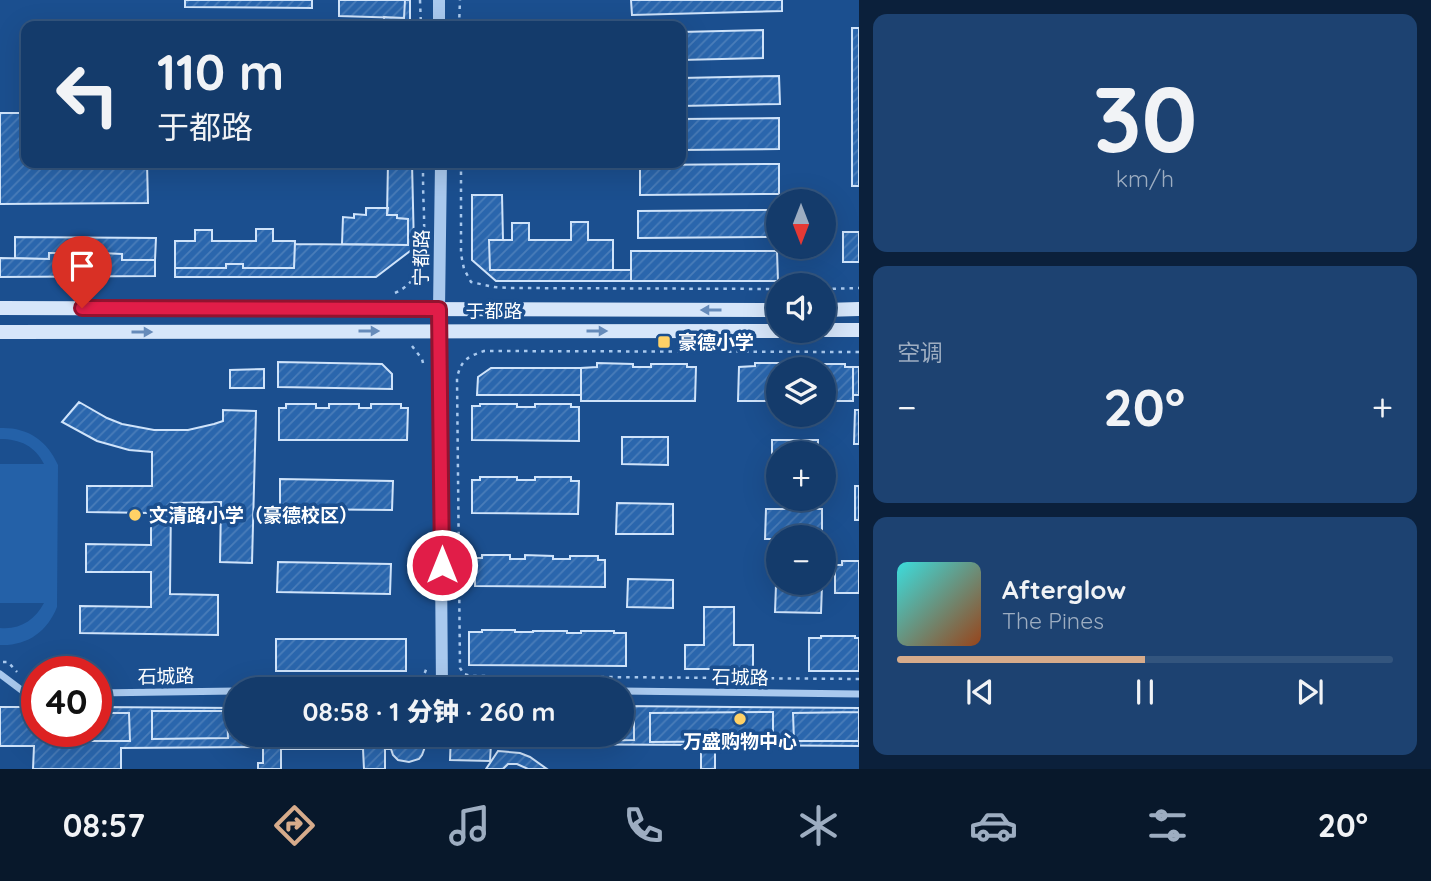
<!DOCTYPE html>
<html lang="zh">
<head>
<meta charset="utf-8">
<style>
  body { margin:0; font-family:Quicksand,"Noto Sans SC",sans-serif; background:#1d4271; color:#f1f3f6; height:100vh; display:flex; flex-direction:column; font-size:26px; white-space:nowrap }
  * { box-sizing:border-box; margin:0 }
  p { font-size:23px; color:#9dadc1 }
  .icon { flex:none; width:38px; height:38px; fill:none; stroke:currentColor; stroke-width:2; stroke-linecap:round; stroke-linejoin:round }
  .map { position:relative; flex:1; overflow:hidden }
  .panel { display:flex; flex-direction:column; gap:14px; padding:14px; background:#0b203b; width:572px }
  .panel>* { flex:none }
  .banner { position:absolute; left:21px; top:21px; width:665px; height:147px; border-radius:14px; box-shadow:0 7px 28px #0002,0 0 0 2px #33557e; background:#143b6b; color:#f1f3f6; overflow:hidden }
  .needle { width:46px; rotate:180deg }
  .buttons { position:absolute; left:766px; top:189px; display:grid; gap:14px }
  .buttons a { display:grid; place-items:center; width:70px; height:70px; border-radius:50%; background:#143b6b; box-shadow:0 7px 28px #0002,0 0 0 2px #33557e; font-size:35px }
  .speed { position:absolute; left:21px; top:656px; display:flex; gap:14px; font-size:35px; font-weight:700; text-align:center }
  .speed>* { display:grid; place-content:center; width:91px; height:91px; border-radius:50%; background:#143b6b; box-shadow:0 7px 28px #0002,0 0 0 2px #33557e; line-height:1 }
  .speed .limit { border:10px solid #d22; background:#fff; color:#111 }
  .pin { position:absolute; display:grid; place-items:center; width:60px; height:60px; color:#fff; margin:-72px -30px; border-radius:50% 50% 50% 0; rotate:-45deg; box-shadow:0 0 7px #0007 }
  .pin .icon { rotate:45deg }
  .me { position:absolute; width:77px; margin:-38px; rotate:0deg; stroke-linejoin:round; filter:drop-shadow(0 0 5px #0008) }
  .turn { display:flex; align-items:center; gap:24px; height:147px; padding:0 21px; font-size:32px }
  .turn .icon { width:91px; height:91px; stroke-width:2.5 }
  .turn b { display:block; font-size:49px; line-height:60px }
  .big { font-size:52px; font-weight:800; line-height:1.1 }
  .panel .tile { flex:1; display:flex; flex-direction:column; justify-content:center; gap:10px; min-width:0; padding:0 24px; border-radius:14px; background:#1d4271 }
  .panel .dial { align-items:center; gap:0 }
  .dial b { font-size:91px; line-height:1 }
  .song { display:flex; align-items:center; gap:21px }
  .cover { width:84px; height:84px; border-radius:10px; background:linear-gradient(135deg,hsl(180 70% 55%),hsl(20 70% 35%)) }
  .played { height:7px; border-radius:4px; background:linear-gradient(90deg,#d6ab8b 50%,#33557e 50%) }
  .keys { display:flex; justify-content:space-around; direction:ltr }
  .heat { display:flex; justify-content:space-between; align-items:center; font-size:38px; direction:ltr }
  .trip { position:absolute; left:224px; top:677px; width:410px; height:70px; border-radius:35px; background:#143b6b; box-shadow:0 7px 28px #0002,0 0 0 2px #33557e; font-weight:800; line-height:70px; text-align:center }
  .tabs { display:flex; height:112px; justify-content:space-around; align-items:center; background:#08182b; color:#9dadc1 }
  .tabs .icon { width:49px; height:49px }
  .tabs .selected { color:#d6ab8b }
  .tabs b { font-size:32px; color:#f1f3f6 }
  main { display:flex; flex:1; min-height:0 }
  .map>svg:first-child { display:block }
  .green { fill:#2461a8 }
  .building { fill:url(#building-hatch); stroke:#cfe3fa; stroke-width:2 }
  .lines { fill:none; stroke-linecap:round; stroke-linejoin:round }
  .path { stroke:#a9c9ee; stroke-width:2.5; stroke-dasharray:3.5 5; stroke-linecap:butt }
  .minor { stroke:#a9c9ee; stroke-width:7 }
  .tertiary { stroke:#a9c9ee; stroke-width:12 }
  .secondary { stroke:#d6e6fa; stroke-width:14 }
  .oneway { fill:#668bba }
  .route-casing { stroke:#92132f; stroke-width:18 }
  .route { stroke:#e11d48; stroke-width:12 }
  .poi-dot { fill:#ffd166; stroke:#1b4f8f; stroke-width:2.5 }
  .labels { text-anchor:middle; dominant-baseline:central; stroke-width:7; stroke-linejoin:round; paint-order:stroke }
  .street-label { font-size:19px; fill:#fff; stroke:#1b4f8f }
  .poi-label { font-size:19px; font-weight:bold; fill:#fff; stroke:#1b4f8f; text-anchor:start }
</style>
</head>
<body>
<main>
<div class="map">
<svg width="859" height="769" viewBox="0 0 859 769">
  <defs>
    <pattern id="building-hatch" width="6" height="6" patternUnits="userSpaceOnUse" patternTransform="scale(1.75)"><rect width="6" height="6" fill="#2a66ad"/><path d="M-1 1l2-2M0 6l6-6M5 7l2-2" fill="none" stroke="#4a7db9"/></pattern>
  </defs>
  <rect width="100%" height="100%" fill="#1b4f8f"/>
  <path class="green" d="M0,428c27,-1 47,12 58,37l-1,142c-10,25 -30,39 -57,38v-17c20,2 35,-8 44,-25h-44v-139h44c-9,-18 -24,-25 -44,-25z"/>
  <path class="building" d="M185,0h127v8l-127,-1z
    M339,0h66l-1,18 -65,-2z
    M405,0h5v26h-26v-9l20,1z
    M631,0h151v11l-150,4z
    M852,28h7v158h-7z
    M763,30v28l-82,2v-28z
    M779,76l1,28 -99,2v-28z
    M0,113h26v50h121l1,40 -148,1z
    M779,118v31l-98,1v-31z
    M388,163h24l2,85 -38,29h-201v-9h51v-4h17v4h51l1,-24 113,1v-26l-11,-1v-3h-10z
    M779,164v30l-139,1v-30z
    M472,195h30l1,45h-14l1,30h141v11h-135l-24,-21z
    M366,208h22l-1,7h10v3l11,1v26l-66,-1 1,-27 11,1v-4l12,1z
    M778,210v27l-140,1v-27z
    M571,222h17v18h25v30h-123l-1,-30h23v-17h17v17h42z
    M256,229h17v12h22l-1,27h-51v-4h-17v4h-51v-27h20v-11h17v11h44z
    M843,232h16v30h-16z
    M15,237l141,1 -1,22h-33v-6l-21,-1v6h-34v-6h-18v6l-34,-1z
    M631,251h146l1,30h-147z
    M49,253h18v6h34v-6l21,1v6h33v16l-155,1v-19l49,1z
    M278,362l104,2 10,10v15l-114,-2z
    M597,363l36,1v3h18v-3h36v3h9l-1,34h-114v-33l16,-1z
    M755,363h36l-1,4h19v-3h36v3h8v34h-29v-32h-45v32h-41l1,-34 16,-1z
    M853,367h6v28h-6z
    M491,368h90v27h-104l1,-18z
    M264,369v19h-34v-18z
    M79,402l28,16 15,6 32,6h34l26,-6 9,-3v-11l33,1 -4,152 -32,-1 1,-60 -50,1 -1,91 48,1v40l-138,-2v-27l71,1v-35h-65v-28l65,1v-32l-64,-1v-26h65v-34l-23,-2 -32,-9 -35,-19z
    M286,404h30v4h13v-4h30v4h12v-4h30v4h7l-1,32h-128v-32h7z
    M480,404h37v3h18v-3h36v3h8v34l-107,-1v-34h8z
    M855,410h4v34h-5z
    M622,437h46v28l-46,-1z
    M772,440h46v13h-39v14h-7z
    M480,477h37v3h18v-3h36v4h8l-1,33 -106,-1v-33h8z
    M280,479l113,2 -1,29 -112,-1z
    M855,486h4v34h-4z
    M617,503l56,1v30h-57z
    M766,509h56v28h-43v2h-14z
    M482,555h28v4h15v-4l28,1v3h17v-3h28v4h7v27l-130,-1v-28h7z
    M842,561h17v32h-24v-28h7z
    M278,562l113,2 -1,30 -113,-2z
    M628,579l45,1v28l-46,-1z
    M776,585h46l-1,28 -46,-1z
    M704,607h30v38h19v24h-68v-24h19z
    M482,630h33v2h18v-1h34v2h14v-2h33v2h12v33l-157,-1v-33h13z
    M821,636h34v2h4v33h-50v-33h12z
    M276,639h130v32h-130z
    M621,706l238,2v38l-144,-1v24h-14v-24l-210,-1 -1,17 -40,-1 1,-25h170z
    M0,707h37v25h59v-25l140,1v27h187l3,9 -4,11 -3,4 -10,3 -11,-2 -5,-5 -2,-6h-6v20h-21l-1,-20h-82v20h-23v-6h5v-16l-142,1v21h-88l1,-23h-34z
    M152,711h75l1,27 -76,1z
    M621,712h13v28l-122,2v-7h109z
    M773,712v29l-123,1v-29z
    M859,712v29h-65l-1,-28z
    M96,713h33l1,28h-76v-9h42z
    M247,735h123v3l-123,1z
    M498,751l22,2 10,4 17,12h-19l-11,-5h-9l-5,5h-17z"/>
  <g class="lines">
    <path class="path" d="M420,0l1,26
      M459,26l1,-26
      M461,163v91l3,15 7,13 23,5 14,1 271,1
      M824,289l35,-1
      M395,293c33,-15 29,-50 29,-81 -1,-16 -1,-33 -1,-49
      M412,346l10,13 2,8
      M859,352l-375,-1c-17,6 -23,9 -27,27l3,290 4,6 7,2 388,3
      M3,662h5l9,10
      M419,679l5,-4 3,-8
      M245,683l137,-1"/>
    <path class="minor" d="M0,674l24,18 13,1
      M391,690h104
      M621,691l238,3
      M96,693l140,-2"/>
    <path class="tertiary" d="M439,26v-26
      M441,163l-2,146 3,380"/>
    <path class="secondary" d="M0,308l779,2
      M824,310l35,-1
      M824,330h35
      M0,332l779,-1"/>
  </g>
  <defs><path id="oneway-solid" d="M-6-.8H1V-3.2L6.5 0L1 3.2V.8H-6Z" transform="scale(1.75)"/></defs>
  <g class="oneway">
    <use href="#oneway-solid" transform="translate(711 310) rotate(-180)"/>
    <use href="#oneway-solid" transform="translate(369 331)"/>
    <use href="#oneway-solid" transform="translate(597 331)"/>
    <use href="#oneway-solid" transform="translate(142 332)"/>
  </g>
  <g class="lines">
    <g class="route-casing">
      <path id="route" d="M82,308l357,1 3,256"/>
    </g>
    <use href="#route" class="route"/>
  </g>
  <g class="poi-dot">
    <rect x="657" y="335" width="14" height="14" rx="3.5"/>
    <circle cx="135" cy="515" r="7"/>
    <circle cx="740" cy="719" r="7"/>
  </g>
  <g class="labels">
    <g class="street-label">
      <text transform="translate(421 258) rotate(-89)">宁都路</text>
      <text x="494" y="311">于都路</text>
      <text transform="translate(166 676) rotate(-1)">石城路</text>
      <text transform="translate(740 677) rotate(1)">石城路</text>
    </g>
    <g class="poi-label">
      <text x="678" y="342">豪德小学</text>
      <text x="149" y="515">文清路小学（豪德校区）</text>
      <text x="740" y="741" text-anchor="middle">万盛购物中心</text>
    </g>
  </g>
</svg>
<div class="buttons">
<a><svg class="needle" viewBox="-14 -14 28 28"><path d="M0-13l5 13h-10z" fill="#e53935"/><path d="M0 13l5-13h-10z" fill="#9dadc1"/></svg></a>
<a><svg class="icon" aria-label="sound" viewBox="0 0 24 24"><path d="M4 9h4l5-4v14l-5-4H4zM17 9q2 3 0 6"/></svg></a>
<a><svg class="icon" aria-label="layers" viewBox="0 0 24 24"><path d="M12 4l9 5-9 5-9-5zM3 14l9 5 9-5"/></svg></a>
<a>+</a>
<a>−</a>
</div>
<div class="speed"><div class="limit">40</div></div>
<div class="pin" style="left:82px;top:308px;background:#d93025"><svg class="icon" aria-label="arrive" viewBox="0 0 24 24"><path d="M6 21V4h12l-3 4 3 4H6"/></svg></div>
<svg class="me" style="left:442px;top:565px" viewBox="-20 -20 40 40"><circle r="17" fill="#e11d48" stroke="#fff" stroke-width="3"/><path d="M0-11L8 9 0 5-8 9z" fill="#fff"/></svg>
<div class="trip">08:58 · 1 分钟 · 260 m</div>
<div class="banner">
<div class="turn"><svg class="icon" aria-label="left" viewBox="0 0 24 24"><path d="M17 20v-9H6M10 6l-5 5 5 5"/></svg><div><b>110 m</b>于都路</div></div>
</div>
</div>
<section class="panel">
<div class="tile dial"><b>30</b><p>km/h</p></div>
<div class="tile"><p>空调</p>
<div class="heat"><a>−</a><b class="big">20°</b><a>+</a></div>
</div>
<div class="tile">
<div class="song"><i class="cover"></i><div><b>Afterglow</b><p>The Pines</p></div></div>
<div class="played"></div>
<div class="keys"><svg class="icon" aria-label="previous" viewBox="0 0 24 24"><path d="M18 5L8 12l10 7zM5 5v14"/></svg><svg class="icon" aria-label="pause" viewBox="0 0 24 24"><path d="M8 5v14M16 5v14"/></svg><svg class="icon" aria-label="next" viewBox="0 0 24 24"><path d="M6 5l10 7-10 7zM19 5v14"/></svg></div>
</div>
</section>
</main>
<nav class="tabs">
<b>08:57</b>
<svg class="icon selected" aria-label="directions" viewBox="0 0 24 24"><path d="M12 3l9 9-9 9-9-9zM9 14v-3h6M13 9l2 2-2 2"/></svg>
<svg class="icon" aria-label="music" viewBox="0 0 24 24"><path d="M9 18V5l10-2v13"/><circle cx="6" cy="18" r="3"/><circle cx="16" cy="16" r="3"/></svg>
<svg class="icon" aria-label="phone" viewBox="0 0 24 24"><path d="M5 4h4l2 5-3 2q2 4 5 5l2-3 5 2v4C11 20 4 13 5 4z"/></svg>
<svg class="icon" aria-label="climate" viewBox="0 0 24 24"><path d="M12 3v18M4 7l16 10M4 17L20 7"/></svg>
<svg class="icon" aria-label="car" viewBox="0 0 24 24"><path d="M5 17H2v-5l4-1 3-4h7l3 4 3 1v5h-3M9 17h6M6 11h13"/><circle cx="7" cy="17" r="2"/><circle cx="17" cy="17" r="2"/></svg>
<svg class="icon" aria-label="filters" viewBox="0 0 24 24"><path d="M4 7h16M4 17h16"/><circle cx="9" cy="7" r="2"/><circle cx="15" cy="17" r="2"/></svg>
<b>20°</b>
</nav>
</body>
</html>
